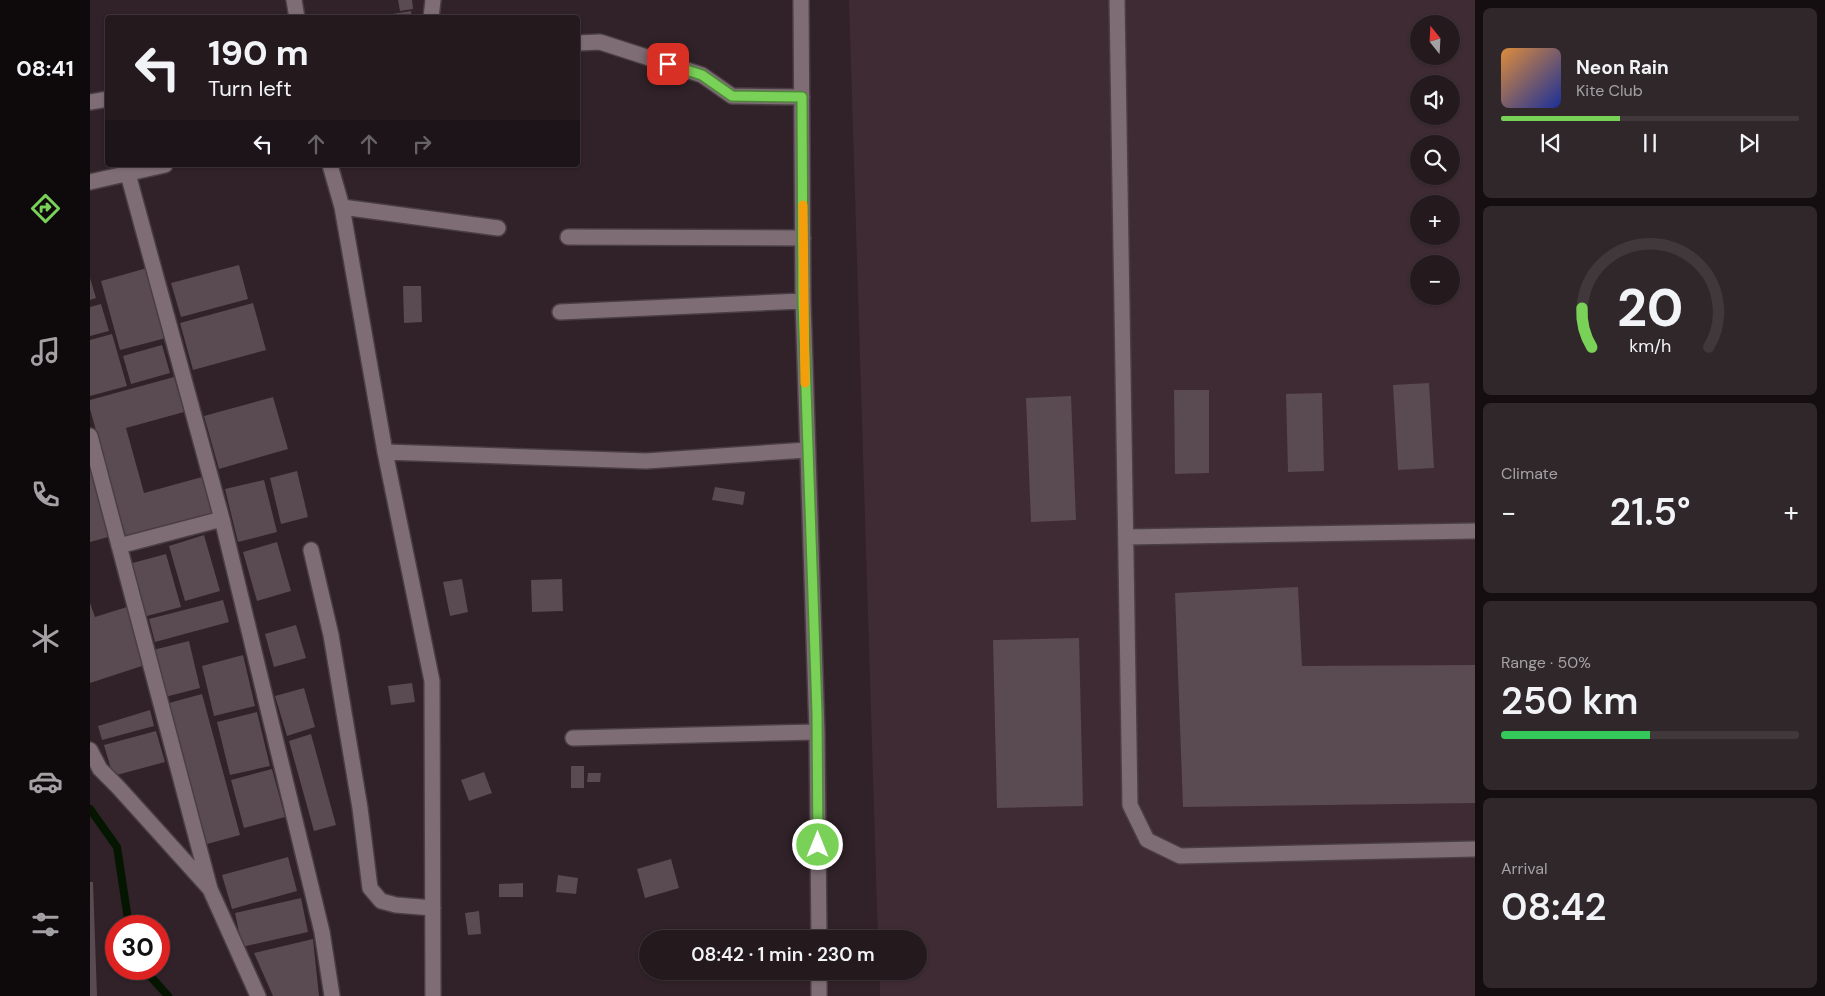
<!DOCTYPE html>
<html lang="en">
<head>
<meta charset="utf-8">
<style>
  body { margin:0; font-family:"DM Sans",sans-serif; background:#30272b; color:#f1f3f6; height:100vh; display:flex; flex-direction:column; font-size:19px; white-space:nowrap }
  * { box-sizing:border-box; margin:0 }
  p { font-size:16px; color:#a3a1a4 }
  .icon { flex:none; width:28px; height:28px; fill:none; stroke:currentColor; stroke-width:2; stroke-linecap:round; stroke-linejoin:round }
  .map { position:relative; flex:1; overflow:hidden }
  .details { display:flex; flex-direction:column; gap:8px; padding:8px; background:#140e10; width:350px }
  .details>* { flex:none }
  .hud { position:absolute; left:15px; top:15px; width:475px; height:152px; border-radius:5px; box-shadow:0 1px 4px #0004,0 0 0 1px #41383c; background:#241a1e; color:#f1f3f6; overflow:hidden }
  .needle { width:32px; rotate:342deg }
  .controls { position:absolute; left:1320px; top:15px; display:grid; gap:10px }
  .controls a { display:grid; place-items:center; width:50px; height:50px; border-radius:50%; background:#241a1e; box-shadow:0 1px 4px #0004,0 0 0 1px #41383c; font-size:25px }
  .speed { position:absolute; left:15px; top:915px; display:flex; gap:10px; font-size:25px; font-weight:700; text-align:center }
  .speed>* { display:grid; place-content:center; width:65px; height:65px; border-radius:50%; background:#241a1e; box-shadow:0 1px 4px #0004,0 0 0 1px #41383c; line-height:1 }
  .speed .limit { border:8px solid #d22; background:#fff; color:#111 }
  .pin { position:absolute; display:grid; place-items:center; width:42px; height:42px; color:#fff; margin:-21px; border-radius:10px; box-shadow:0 2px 8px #0006 }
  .me { position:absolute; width:55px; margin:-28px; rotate:0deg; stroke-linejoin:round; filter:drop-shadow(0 0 4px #0008) }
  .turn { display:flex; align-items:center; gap:18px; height:105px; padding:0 20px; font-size:22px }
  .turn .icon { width:65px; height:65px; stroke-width:2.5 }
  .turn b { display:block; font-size:35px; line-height:42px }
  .lanes { display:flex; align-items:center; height:48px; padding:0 20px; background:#0003; justify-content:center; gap:25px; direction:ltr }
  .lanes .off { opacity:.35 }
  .big { font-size:38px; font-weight:600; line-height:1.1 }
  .details .card { flex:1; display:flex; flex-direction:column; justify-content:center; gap:8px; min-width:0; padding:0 18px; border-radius:8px; background:#30272b }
  .details .dial { align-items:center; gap:0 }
  .dial svg { height:130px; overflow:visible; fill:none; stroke:#41383c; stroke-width:7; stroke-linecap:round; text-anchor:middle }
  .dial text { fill:#f1f3f6; stroke:none }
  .song { display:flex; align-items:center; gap:15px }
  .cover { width:60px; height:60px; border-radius:8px; background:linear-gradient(135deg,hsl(30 70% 55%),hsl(230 70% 35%)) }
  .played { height:5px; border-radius:2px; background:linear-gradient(90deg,#79d158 40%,#41383c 40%) }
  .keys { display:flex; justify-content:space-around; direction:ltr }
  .heat { display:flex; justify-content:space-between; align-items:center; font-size:28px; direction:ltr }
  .charge { height:8px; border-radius:4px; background:linear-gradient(90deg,#34c759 50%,#41383c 0) }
  .trip { position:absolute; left:549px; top:930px; width:288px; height:50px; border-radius:25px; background:#241a1e; box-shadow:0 1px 4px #0004,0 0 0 1px #41383c; font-weight:600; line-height:50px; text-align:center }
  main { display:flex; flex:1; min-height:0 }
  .tab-bar { display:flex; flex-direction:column; width:90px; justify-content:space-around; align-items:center; background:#0e0a0c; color:#a3a1a4 }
  .tab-bar .icon { width:35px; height:35px }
  .tab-bar .selected { color:#79d158 }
  .tab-bar b { font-size:22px; color:#f1f3f6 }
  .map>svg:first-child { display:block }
  .built { fill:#3f2b34; fill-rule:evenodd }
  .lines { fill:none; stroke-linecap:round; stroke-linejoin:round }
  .stream { stroke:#041500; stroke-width:8 }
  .building { fill:#5a4a51 }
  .lane-casing { stroke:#4a3e44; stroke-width:18 }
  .street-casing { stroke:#4a3e44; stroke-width:18 }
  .lane { stroke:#7e6d75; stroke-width:15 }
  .street { stroke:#7e6d75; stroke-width:15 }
  .route-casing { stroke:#4f8839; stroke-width:12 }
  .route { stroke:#79d158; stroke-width:9 }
  .slow { stroke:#f59e0b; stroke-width:9 }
</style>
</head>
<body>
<main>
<nav class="tab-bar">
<b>08:41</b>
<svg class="icon selected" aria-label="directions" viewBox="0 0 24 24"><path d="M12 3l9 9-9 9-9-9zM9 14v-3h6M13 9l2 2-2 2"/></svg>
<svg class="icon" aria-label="music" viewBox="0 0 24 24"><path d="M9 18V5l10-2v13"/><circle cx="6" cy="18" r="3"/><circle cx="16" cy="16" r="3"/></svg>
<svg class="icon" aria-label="phone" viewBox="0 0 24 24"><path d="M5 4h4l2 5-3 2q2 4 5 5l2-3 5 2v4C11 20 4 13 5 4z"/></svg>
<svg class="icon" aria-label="climate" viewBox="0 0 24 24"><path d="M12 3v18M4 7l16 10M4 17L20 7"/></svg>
<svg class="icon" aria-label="car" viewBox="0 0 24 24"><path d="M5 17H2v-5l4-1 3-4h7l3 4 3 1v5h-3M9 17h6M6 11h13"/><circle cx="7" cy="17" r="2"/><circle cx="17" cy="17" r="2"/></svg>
<svg class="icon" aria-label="filters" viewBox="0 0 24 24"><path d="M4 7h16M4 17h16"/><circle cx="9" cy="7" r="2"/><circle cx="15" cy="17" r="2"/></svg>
</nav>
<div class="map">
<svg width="1385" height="996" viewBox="0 0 1385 996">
  <rect width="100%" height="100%" fill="#302228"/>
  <path class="built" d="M759,0h626v996h-595v-25h38v-32h-40zM1329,24h32v32h-32zM1329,84h32v32h-32zM1329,144h32v32h-32zM1329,204h32v32h-32zM1329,264h32v32h-32z"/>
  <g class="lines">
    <path class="stream" d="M0,809l27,38 12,79
      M54,969l24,27"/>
  </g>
  <path class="building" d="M308,0h14l1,9 -13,2z
    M321,11l1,7h-19l-1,-4z
    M149,265l9,34 -67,18 -10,-34z
    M57,268l19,70 -46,12 -19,-69z
    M0,278l6,20 -6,2z
    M313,286h18l1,36 -18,1z
    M163,303l13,47 -73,20 -13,-47z
    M11,304l8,27 -19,5v-29z
    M22,334l15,52 -37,10v-56z
    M72,345l8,28 -39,11 -8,-28z
    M84,377l10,35 -58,16 18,65 58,-16 10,37 -86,24 -36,-129v-9z
    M1339,383l5,85 -36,2 -5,-85z
    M1084,390h35v83l-34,1z
    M1232,393l2,78 -36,1 -2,-78z
    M981,396l5,124 -45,2 -5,-124z
    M183,397l15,52 -69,20 -15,-53z
    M0,469l22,67 -22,6z
    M207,471l11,46 -27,7 -11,-46z
    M174,480l13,52 -39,10 -13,-53z
    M625,487l30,5 -2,13 -31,-5z
    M114,535l16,56 -35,10 -16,-55z
    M187,542l14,49 -34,10 -14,-49z
    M76,554l15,53 -38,10 -14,-53z
    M372,579l6,33 -18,4 -7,-34z
    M472,579l1,32 -31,1 -1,-32z
    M1208,587l4,79 173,-1v138l-292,4 -8,-214z
    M133,600l6,22 -74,20 -6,-23z
    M0,603l5,14 35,-11 18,58 -58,19z
    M206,625l10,33 -32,9 -9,-33z
    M989,638l4,168 -86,2 -4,-168z
    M99,641l11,47 -35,9 -12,-47z
    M153,655l12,51 -41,10 -12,-50z
    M322,683l3,19 -24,3 -3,-19z
    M214,688l11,39 -28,9 -12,-40z
    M112,694l38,141 -33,9 -38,-141z
    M60,710l4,16 -52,14 -4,-14z
    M167,712l13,54 -40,9 -13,-53z
    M66,731l9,31 -52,14 -9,-31z
    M221,734l25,91 -22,6 -25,-90z
    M481,766h13v22h-13z
    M182,769l13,48 -41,11 -13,-48z
    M394,772l8,21 -23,8 -8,-21z
    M498,773h13l-1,9h-13z
    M198,857l9,34 -65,18 -10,-34z
    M581,859l8,29 -34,10 -8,-29z
    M468,875l20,3 -2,16 -20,-2z
    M0,882h3l4,114h-7z
    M433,883v14h-24v-13z
    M211,898l7,34 -66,15 -7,-34z
    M389,911l2,23 -13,1 -3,-22z
    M223,939l6,57h-46l-19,-43z"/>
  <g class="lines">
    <g class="lane-casing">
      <path id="lane" d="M1027,0l13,805 17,35 33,16 295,-7
        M1036,537l349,-6"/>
    </g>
    <g class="street-casing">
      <path id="street" d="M204,0l3,18
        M711,0l2,301 14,431
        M341,18l2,-18
        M488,43l22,-1 102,33 30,21 70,1
        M0,102l18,-3
        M37,165l1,9 94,345 100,413 10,64
        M240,165l12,42 43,245 47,229 1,315
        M0,182l75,-17
        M252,207l156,21
        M478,237l235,1
        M470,312l243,-11
        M0,436l120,453
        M295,452l261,9 161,-11
        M29,546l103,-27
        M221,550l20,85 29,173 10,80 11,13 15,4 37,3
        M483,738l244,-6 2,207
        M0,750l10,19 18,18 92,102 48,107
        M729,971v25"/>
    </g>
    <use href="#lane" class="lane"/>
    <use href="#street" class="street"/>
  </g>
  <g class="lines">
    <g class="route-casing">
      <path id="route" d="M578,64l34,11 30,21 70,1 1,204 14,412 1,132"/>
    </g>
    <use href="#route" class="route"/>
    <path class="slow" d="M713,205l2,178"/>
  </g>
</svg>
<div class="controls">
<a><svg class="needle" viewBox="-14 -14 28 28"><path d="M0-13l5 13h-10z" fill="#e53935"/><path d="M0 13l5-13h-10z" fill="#a3a1a4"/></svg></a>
<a><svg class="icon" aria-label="sound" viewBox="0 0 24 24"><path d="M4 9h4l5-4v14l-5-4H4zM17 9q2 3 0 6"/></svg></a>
<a><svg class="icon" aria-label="search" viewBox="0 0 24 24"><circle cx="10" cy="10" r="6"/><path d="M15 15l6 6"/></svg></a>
<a>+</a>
<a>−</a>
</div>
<div class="speed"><div class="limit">30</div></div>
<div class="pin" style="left:578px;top:64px;background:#d93025"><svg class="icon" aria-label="arrive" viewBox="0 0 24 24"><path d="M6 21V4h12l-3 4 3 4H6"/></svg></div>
<svg class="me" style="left:728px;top:845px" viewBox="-20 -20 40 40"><circle r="17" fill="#79d158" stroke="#fff" stroke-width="3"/><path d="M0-11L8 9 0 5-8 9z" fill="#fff"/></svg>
<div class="trip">08:42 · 1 min · 230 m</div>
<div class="hud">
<div class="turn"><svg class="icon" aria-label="left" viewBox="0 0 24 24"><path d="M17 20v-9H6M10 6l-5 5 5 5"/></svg><div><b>190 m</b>Turn left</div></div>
<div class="lanes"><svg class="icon" aria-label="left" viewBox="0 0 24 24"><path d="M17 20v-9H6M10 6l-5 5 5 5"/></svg><svg class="icon off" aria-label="ahead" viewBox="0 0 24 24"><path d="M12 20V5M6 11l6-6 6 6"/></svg><svg class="icon off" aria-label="ahead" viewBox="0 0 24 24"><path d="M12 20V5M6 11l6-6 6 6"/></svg><svg class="icon off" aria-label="right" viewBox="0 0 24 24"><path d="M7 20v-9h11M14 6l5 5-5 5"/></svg></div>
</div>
</div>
<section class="details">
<div class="card">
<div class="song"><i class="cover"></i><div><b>Neon Rain</b><p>Kite Club</p></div></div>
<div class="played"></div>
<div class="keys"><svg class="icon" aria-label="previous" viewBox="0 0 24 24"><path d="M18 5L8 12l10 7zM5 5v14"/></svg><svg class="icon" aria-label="pause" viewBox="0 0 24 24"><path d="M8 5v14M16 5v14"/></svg><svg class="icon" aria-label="next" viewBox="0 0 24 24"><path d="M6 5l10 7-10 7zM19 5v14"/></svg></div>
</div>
<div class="card dial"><svg viewBox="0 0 100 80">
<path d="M14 69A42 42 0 1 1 86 69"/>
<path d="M14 69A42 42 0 0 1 8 45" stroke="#79d158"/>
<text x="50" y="56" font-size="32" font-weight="700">20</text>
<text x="50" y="72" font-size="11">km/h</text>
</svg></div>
<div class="card"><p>Climate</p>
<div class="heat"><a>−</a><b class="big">21.5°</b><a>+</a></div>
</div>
<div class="card"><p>Range · 50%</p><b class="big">250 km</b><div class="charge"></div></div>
<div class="card"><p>Arrival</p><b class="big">08:42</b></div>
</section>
</main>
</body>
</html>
